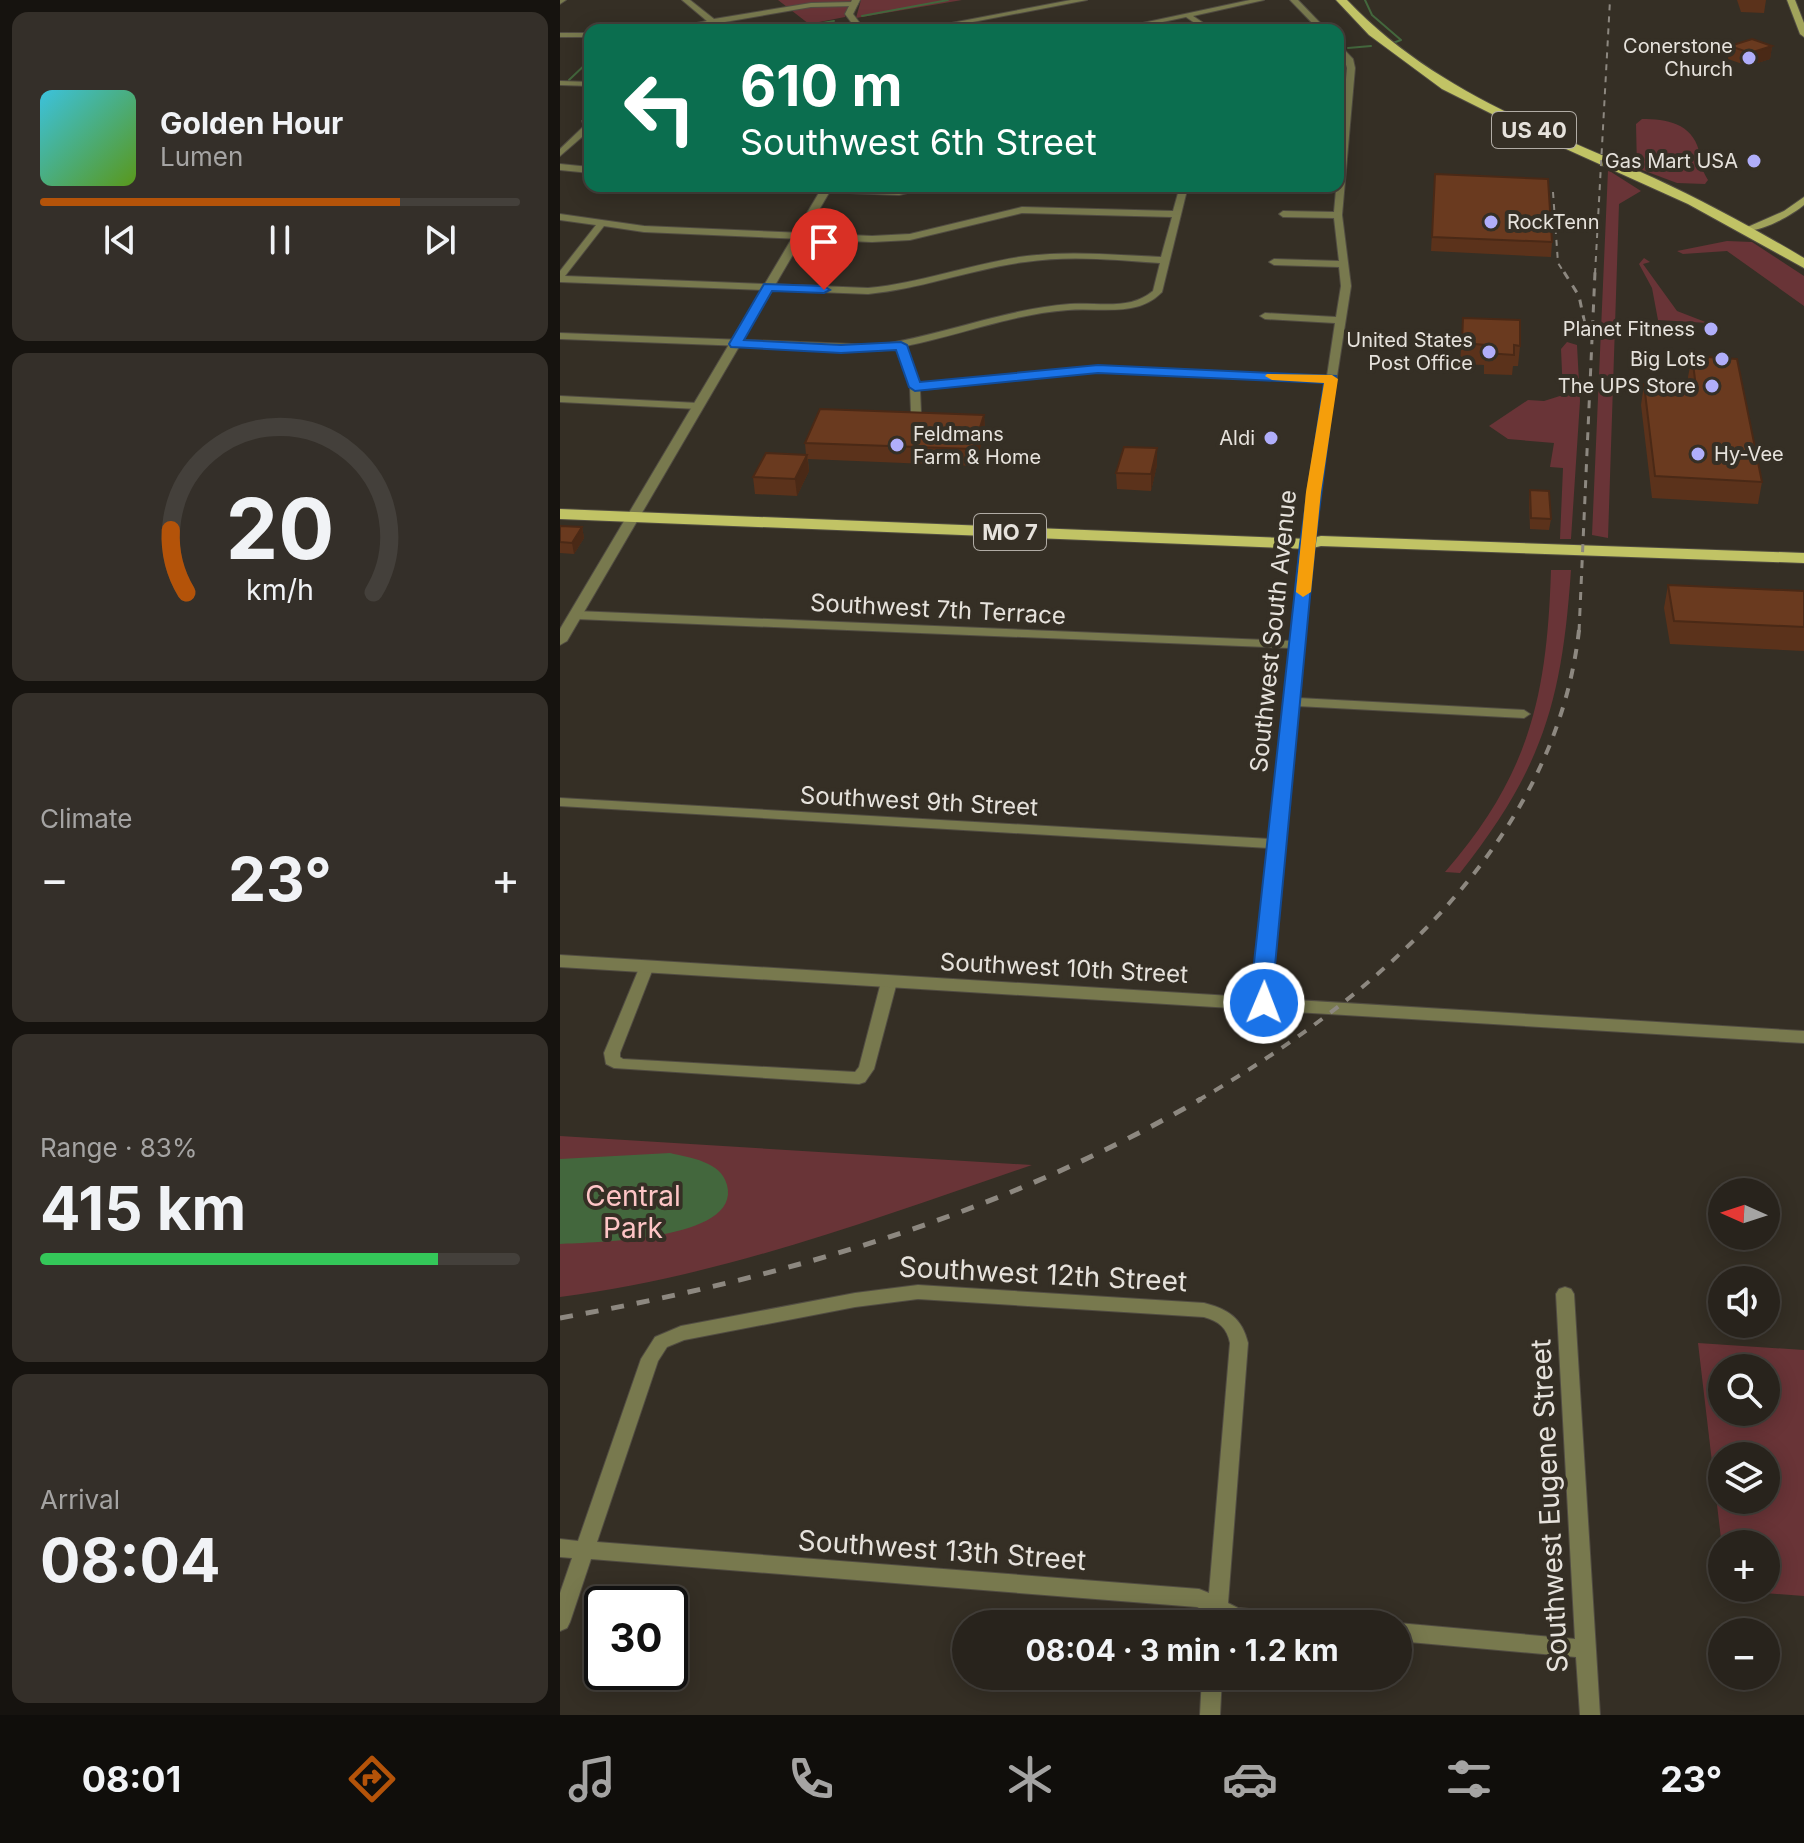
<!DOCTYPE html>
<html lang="en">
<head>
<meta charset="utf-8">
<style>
  body { margin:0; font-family:Inter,sans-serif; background:#342f29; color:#f1f3f6; height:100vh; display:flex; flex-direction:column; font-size:30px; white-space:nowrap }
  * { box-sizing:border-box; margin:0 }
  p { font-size:26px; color:#a5a4a3 }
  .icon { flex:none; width:44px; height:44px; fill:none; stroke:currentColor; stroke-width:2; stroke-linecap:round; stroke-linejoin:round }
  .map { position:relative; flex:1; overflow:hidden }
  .sheet { display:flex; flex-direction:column; gap:12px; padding:12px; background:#16130f; width:560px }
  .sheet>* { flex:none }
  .hud { position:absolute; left:24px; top:24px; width:760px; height:168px; border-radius:16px; box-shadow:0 4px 20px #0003,0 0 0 2px #44403b; background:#0b6e4f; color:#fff; overflow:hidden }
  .needle { width:52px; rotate:273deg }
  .fabs { position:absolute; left:1148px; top:1178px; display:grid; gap:16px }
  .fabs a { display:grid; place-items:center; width:72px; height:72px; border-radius:50%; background:#28231c; box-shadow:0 4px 20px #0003,0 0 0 2px #44403b; font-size:40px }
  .speed { position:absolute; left:24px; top:1586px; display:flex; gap:16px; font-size:40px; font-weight:700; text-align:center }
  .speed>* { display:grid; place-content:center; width:104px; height:104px; border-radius:50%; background:#28231c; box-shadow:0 4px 20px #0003,0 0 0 2px #44403b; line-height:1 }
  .speed .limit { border:4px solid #111; border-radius:12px; background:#fff; color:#111 }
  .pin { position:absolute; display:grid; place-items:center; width:68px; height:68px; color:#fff; margin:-82px -34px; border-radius:50% 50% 50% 0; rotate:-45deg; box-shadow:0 0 8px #0007 }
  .pin .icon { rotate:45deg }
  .me { position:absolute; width:88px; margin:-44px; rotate:1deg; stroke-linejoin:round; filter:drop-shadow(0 0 6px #0008) }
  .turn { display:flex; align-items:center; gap:28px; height:168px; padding:0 24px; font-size:36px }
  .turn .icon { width:104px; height:104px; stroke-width:2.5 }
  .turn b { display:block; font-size:56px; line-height:68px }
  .big { font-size:60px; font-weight:700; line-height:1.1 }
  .sheet .card { flex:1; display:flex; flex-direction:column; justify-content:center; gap:12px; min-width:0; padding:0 28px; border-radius:16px; background:#342f29 }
  .sheet .dial { align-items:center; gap:0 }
  .dial svg { height:208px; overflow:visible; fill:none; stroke:#44403b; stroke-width:7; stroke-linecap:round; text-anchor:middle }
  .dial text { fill:#f1f3f6; stroke:none }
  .song { display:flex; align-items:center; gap:24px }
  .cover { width:96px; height:96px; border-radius:12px; background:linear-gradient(135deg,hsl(190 70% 55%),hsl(90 70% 35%)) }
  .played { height:8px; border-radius:4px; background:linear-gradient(90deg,#b45309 75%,#44403b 75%) }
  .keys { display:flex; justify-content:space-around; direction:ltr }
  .heat { display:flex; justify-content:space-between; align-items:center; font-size:44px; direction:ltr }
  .charge { height:12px; border-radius:6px; background:linear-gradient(90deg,#34c759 83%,#44403b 0) }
  .trip { position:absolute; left:392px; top:1610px; width:460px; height:80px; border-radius:40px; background:#28231c; box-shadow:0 4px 20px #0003,0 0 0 2px #44403b; font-weight:700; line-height:80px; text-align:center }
  .dock { display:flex; height:128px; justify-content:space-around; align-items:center; background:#100e0b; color:#a5a4a3 }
  .dock .icon { width:56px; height:56px }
  .dock .active { color:#b45309 }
  .dock b { font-size:36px; color:#f1f3f6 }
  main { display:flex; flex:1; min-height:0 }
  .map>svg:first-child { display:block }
  .green { fill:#693437; fill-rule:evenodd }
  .water { fill:#43673d }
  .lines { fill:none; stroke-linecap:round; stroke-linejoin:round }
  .stream { stroke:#43673d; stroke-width:2 }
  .minor-casing { stroke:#514c42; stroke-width:2 }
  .tertiary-casing { stroke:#514c42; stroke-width:2 }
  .secondary-casing { stroke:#514c42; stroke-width:2 }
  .primary-casing { stroke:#514c42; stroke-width:2 }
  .minor { fill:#78794e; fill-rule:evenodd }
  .tertiary { fill:#78794e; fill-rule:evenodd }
  .secondary { fill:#a1a35b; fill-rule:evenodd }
  .primary { fill:#c1c365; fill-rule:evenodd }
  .rail-far3 { stroke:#8d8880; stroke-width:2; stroke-dasharray:6 6; stroke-linecap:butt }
  .rail-far2 { stroke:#8d8880; stroke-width:3; stroke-dasharray:8 8; stroke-linecap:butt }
  .rail-far1 { stroke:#8d8880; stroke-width:4; stroke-dasharray:10 10; stroke-linecap:butt }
  .rail { stroke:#8d8880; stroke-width:5; stroke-dasharray:13 13; stroke-linecap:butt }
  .wall { fill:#5b321b }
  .shaded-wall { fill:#4a2916 }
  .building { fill:#6a3a1f; stroke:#4a2916; stroke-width:2 }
  .route { fill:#1a73e8; stroke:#114b97; stroke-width:2 }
  .slow { fill:#f59e0b }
  .poi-dot { fill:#b0aefa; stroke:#352f25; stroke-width:3 }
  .labels { text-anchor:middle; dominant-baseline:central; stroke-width:8; stroke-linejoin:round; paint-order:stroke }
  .far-poi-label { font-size:20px; fill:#e6e2dc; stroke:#352f25; text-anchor:end }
  .shield { fill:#352f25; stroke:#b1aca5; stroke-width:2 }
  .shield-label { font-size:22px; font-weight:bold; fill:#e6e2dc }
  .street-label { font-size:24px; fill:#e6e2dc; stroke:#352f25 }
  .near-park-label { font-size:28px; fill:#fec5c6; stroke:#352f25 }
  .near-street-label { font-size:28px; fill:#e6e2dc; stroke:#352f25 }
</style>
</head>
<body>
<main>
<section class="sheet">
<div class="card">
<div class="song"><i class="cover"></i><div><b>Golden Hour</b><p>Lumen</p></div></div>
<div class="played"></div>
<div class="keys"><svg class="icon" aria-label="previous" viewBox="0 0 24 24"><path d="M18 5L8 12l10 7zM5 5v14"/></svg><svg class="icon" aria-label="pause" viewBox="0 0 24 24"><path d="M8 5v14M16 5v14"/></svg><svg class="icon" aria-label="next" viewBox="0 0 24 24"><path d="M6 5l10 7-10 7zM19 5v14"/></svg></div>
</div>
<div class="card dial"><svg viewBox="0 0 100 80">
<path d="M14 69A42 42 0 1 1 86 69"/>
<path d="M14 69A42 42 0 0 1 8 45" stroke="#b45309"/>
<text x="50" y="56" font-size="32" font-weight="700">20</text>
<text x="50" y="72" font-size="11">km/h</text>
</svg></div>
<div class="card"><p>Climate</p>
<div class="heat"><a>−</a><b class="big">23°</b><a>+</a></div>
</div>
<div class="card"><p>Range · 83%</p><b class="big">415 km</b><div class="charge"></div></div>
<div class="card"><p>Arrival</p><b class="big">08:04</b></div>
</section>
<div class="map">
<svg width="1244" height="1715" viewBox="0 0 1244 1715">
  <rect width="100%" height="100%" fill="#352f25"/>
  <path class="green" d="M218,0h73l-6,17 -36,7z
    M301,0h101l-106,18z
    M1082,119c24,0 50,4 57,32 2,11 2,18 9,29l-3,4 -28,-1 -40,-15 -1,-44z
    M1048,170l33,21 -22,13 -11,334 -16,-3z
    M1167,241l25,1 52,34v30l-77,-55 -44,3 -6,-3z
    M1084,258l6,4 -7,2 34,47 31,12 -50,-3 -6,-32 -13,-24z
    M1007,342l10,3 3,56 -9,138h-11l3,-71 -13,-1 4,-24 -46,-4 -19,-13 39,-26 16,1 19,-6 -2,-46z
    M991,570h20c-9,131 -28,198 -111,303l-15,-1c85,-98 102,-176 106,-302z
    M0,1136l472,29c-155,53 -309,111 -472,132z
    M1138,1343l106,7v246l-77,-6 39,-2v-44h-44v3zM1162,1368h44v44h-44zM1162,1456h44v44h-44z"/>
  <path class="water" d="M110,1153c20,5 51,8 57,32 15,56 -135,57 -167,59v-85z"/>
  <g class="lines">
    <path class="stream" d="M805,0l7,15 29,25 -8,3
      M302,16l86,-16
      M223,30l51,-9
      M788,48l23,-2
      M9,80l21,-20"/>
    <g class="minor-casing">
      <path id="minor" d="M0,0h6l-6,4z
        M122,0h8l24,19 97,-16 43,-1 4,2 -4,2 -43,1 -133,23h-17l46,-9z
        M511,0h16l-156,30h-16z
        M690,0h14l-71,16 21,14h-9l-19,-13 -61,13h-15z
        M730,0h8l29,30h-8z
        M0,33h30v4h-30z
        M778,43l15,16 2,9 -13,147 9,71 -32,206 -21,206 226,12 6,4 -6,4 -227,-12 -28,275 3,22 -3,4h-10l-4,-26 14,-133 -709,-42v-8l710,41 21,-191 -715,-29 -6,-4 6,-4 715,30 16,-149 19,-110 -228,-10 -178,18 1,22 -5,3 -5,-3 -1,-25 -13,-39 -19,3 -318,-12v-6l318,12c65,-10 127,-36 192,-41 28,-2 59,7 83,-13l7,-28c-45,-3 -90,-8 -135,-1 -53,7 -104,27 -157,32l-308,-12v-11l36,-46 -36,-5v-6l84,12 228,10 38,-2 112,-27 151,4 7,-25h8l-26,106c-25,26 -62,15 -94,18 -55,4 -108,25 -162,36l13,38 179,-18 229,10 8,-53 -70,-4 -5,-3 5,-3 71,4 5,-31 -2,-19 -65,-2 -5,-3 5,-3 65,2 -5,-43 -51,-1 -4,-3 4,-3 51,1 13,-144c-2,-10 -9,-15 -9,-25zM462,213l150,4 -11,40c-47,-2 -95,-7 -142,0 -51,8 -99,26 -151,31l-303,-12 39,-50 40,6 228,10 38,-2z
        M0,81l30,1v4l-30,-1z
        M22,121l8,2v7l-30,26v-7l24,-23z
        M0,164l30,3v6l-30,-3z
        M187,186l152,3 37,-3 -37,9 -148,-6z
        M0,396l138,7 5,3 -5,3 -138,-7z
        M87,961l7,5 -34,87v4l3,2 232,13 4,-5 22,-85 8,-5 8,5 -23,87 -9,13 -6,2 -245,-16 -8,-4 -2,-11 36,-87z
        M358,1285l286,18c24,6 38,15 44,40l-20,260 10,5 78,7 7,3 3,6h-96l-4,-2v2h-20l1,-12 -10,-5 -606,-48 -21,63 -3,6 -7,3v-38l12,-35 -12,-1v-18l18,2 63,-182 14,-22 26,-11 174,-33zM358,1299l286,18c15,4 23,11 26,26l-21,250 -10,-4 -602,-47 61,-181 9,-14 17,-7 171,-33z
        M1005,1287l6,2 3,5 26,421h-20l-4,-58 -178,-16v-17h-3l3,-1 177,16 -19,-345 3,-5z
        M642,1676h20l-2,39h-20z"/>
    </g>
    <g class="tertiary-casing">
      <path id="tertiary" d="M292,0h8l-7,14 12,16h-8l-12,-16z
        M263,186h10l-266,455 -7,4v-16z
        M0,955l1244,76v12l-1244,-76z"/>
    </g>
    <g class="secondary-casing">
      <path id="secondary" d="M1227,0h8l9,23v14l-4,-3z
        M1244,197v8c-12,10 -48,31 -61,24l41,-18z"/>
    </g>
    <g class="primary-casing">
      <path id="primary" d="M776,0h11c87,91 195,128 307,178 52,24 101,51 150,80v10l-116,-64 -164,-74 -82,-41 -73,-54z
        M0,509l748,30 13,-3 483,17v10l-483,-17 -13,3 -748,-30z"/>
    </g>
    <use href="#minor" class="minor"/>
    <use href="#tertiary" class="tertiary"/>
    <use href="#secondary" class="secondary"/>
    <use href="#primary" class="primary"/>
    <path class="rail-far3" d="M993,192l5,71 7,11
      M1035,274l15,-274"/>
    <path class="rail-far2" d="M1004,272l15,24 7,33
      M1019,632l16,-360"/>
    <path class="rail-far1" d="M637,1101c177,-102 358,-257 382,-471"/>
    <path class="rail" d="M0,1318c228,-41 439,-103 641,-219"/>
  </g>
  <path class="wall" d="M1177,0h29l-2,13 -23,-1z
    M1170,46h42l-2,13 -22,7 -20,-7z
    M875,174l117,68 -1,15 -120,-6z
    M903,318l57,28 -2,20h-5l-1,9 -28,-1v-9l-24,-1z
    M1132,356l70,126 -4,22 -106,-6 -11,-93 3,-21 46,3 -2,-10z
    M424,415l1,16 -10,35 -167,-7 1,12 -12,25 -42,-2 -2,-17 53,-22 -1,-12z
    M597,465l-6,26 -34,-2 -1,-16z
    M970,490l21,29 -2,11 -19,-1 -1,-28z
    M0,526l22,1 2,11 -10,16 -14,-1z
    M1108,585l136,6v60l-134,-7 -6,-36z"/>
  <path class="shaded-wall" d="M1212,46l-2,13 -22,7 2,-13z
    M424,415l1,16 -10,35 -2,-17z
    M597,448v17l-6,26v-17z
    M247,455l2,16 -12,25 -2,-17z
    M22,527l2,11 -10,16 -2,-11z"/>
  <path class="building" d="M1192,39l20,7 -22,7 -20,-7z
    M875,174l113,5 4,63 -120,-5z
    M903,318l57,2v26l-6,-1v10l-28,-2v-8l-24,-2z
    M1132,356l45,3 25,123 -107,-6 -11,-92 52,3z
    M260,409l164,6 -11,34 -168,-6z
    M564,447l33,1 -6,26 -35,-1z
    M206,453l41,2 -12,24 -42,-2z
    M970,490l19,1 2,28 -20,-1z
    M0,526l22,1 -10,16 -12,-1z
    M1108,585l136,6v36l-130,-6z"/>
  <path class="route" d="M204,284l60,2 6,4 -6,3 -52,-2 -28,49 97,5 60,-3 6,3 13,37 178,-17 238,11 -21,168 -44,464h-14l-5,-27 48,-437 24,-161 -226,-10 -183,18 -6,-4 -13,-37 -55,3 -110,-6 -2,-3z"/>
  <path class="slow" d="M707,374l65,1 6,4 -17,113 -10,100 -8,5 -7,-5 10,-100 18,-109 -52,-3 -7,-4z"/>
  <g class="poi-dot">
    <circle cx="1189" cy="58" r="8"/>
    <circle cx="1194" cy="161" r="8"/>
    <circle cx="931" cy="222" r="8"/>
    <circle cx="1151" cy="329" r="8"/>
    <circle cx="929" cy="352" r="8"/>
    <circle cx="1162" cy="359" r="8"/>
    <circle cx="1152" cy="386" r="8"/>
    <circle cx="711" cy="438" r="8"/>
    <circle cx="337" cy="445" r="8"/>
    <circle cx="1138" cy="454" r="8"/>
  </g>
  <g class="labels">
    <g class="far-poi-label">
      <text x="1173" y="46">Conerstone<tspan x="1173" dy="23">Church</tspan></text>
      <text x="1178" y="161">Gas Mart USA</text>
      <text x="947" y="222" text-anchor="start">RockTenn</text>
      <text x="1135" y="329">Planet Fitness</text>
      <text x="913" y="340">United States<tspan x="913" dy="23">Post Office</tspan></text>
      <text x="1146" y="359">Big Lots</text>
      <text x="1136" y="386">The UPS Store</text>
      <text x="353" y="434" text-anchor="start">Feldmans<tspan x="353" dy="23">Farm &amp; Home</tspan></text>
      <text x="695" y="438">Aldi</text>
      <text x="1154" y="454" text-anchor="start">Hy-Vee</text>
    </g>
    <g class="shield">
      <rect x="932" y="112" width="84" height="36" rx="6"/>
      <rect x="414" y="514" width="72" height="36" rx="6"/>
    </g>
    <g class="shield-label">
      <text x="974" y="130">US 40</text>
      <text x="450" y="532">MO 7</text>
    </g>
    <g class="street-label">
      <text transform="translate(378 609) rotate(3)">Southwest 7th Terrace</text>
      <text transform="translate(713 631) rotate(-84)">Southwest South Avenue</text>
      <text transform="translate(359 801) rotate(3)">Southwest 9th Street</text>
      <text transform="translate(504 968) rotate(3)">Southwest 10th Street</text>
    </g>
    <g class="near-park-label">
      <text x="73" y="1196">Central<tspan x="73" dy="32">Park</tspan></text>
    </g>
    <g class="near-street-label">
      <text transform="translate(483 1274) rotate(3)">Southwest 12th Street</text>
      <text transform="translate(989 1506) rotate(-93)">Southwest Eugene Street</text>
      <text transform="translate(382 1550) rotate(4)">Southwest 13th Street</text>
    </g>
  </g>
</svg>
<div class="fabs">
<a><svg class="needle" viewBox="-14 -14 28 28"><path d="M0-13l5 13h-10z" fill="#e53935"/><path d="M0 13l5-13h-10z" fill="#a5a4a3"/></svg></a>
<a><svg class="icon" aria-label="sound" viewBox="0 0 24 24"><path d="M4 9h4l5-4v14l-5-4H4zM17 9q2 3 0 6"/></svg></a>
<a><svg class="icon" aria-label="search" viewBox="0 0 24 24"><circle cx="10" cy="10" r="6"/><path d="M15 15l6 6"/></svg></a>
<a><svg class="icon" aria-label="layers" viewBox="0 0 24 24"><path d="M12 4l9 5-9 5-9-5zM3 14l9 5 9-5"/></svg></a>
<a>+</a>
<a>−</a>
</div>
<div class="speed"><div class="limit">30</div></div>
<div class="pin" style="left:264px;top:290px;background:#d93025"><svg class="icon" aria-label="arrive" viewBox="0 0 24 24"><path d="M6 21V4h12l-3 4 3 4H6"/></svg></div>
<svg class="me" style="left:704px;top:1003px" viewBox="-20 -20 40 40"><circle r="17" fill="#1a73e8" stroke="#fff" stroke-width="3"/><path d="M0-11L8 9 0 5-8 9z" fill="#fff"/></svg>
<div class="trip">08:04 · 3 min · 1.2 km</div>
<div class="hud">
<div class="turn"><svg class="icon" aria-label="left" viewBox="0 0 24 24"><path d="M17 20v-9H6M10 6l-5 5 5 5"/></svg><div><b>610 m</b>Southwest 6th Street</div></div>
</div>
</div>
</main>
<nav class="dock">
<b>08:01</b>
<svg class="icon active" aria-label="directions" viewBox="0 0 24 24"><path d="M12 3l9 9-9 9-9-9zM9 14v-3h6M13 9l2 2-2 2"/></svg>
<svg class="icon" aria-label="music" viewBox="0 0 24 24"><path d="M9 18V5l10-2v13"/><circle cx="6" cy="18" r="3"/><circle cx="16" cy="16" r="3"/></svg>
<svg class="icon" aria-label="phone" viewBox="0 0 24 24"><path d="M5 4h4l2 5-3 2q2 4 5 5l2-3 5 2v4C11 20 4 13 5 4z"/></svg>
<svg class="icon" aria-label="climate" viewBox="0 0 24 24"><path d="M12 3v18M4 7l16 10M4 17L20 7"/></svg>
<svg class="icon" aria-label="car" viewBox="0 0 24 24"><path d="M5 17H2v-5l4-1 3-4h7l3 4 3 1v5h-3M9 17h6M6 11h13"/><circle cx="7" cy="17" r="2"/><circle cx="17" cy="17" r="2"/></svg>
<svg class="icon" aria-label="filters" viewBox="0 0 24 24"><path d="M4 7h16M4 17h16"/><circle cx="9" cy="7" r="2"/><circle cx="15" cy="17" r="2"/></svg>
<b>23°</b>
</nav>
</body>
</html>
